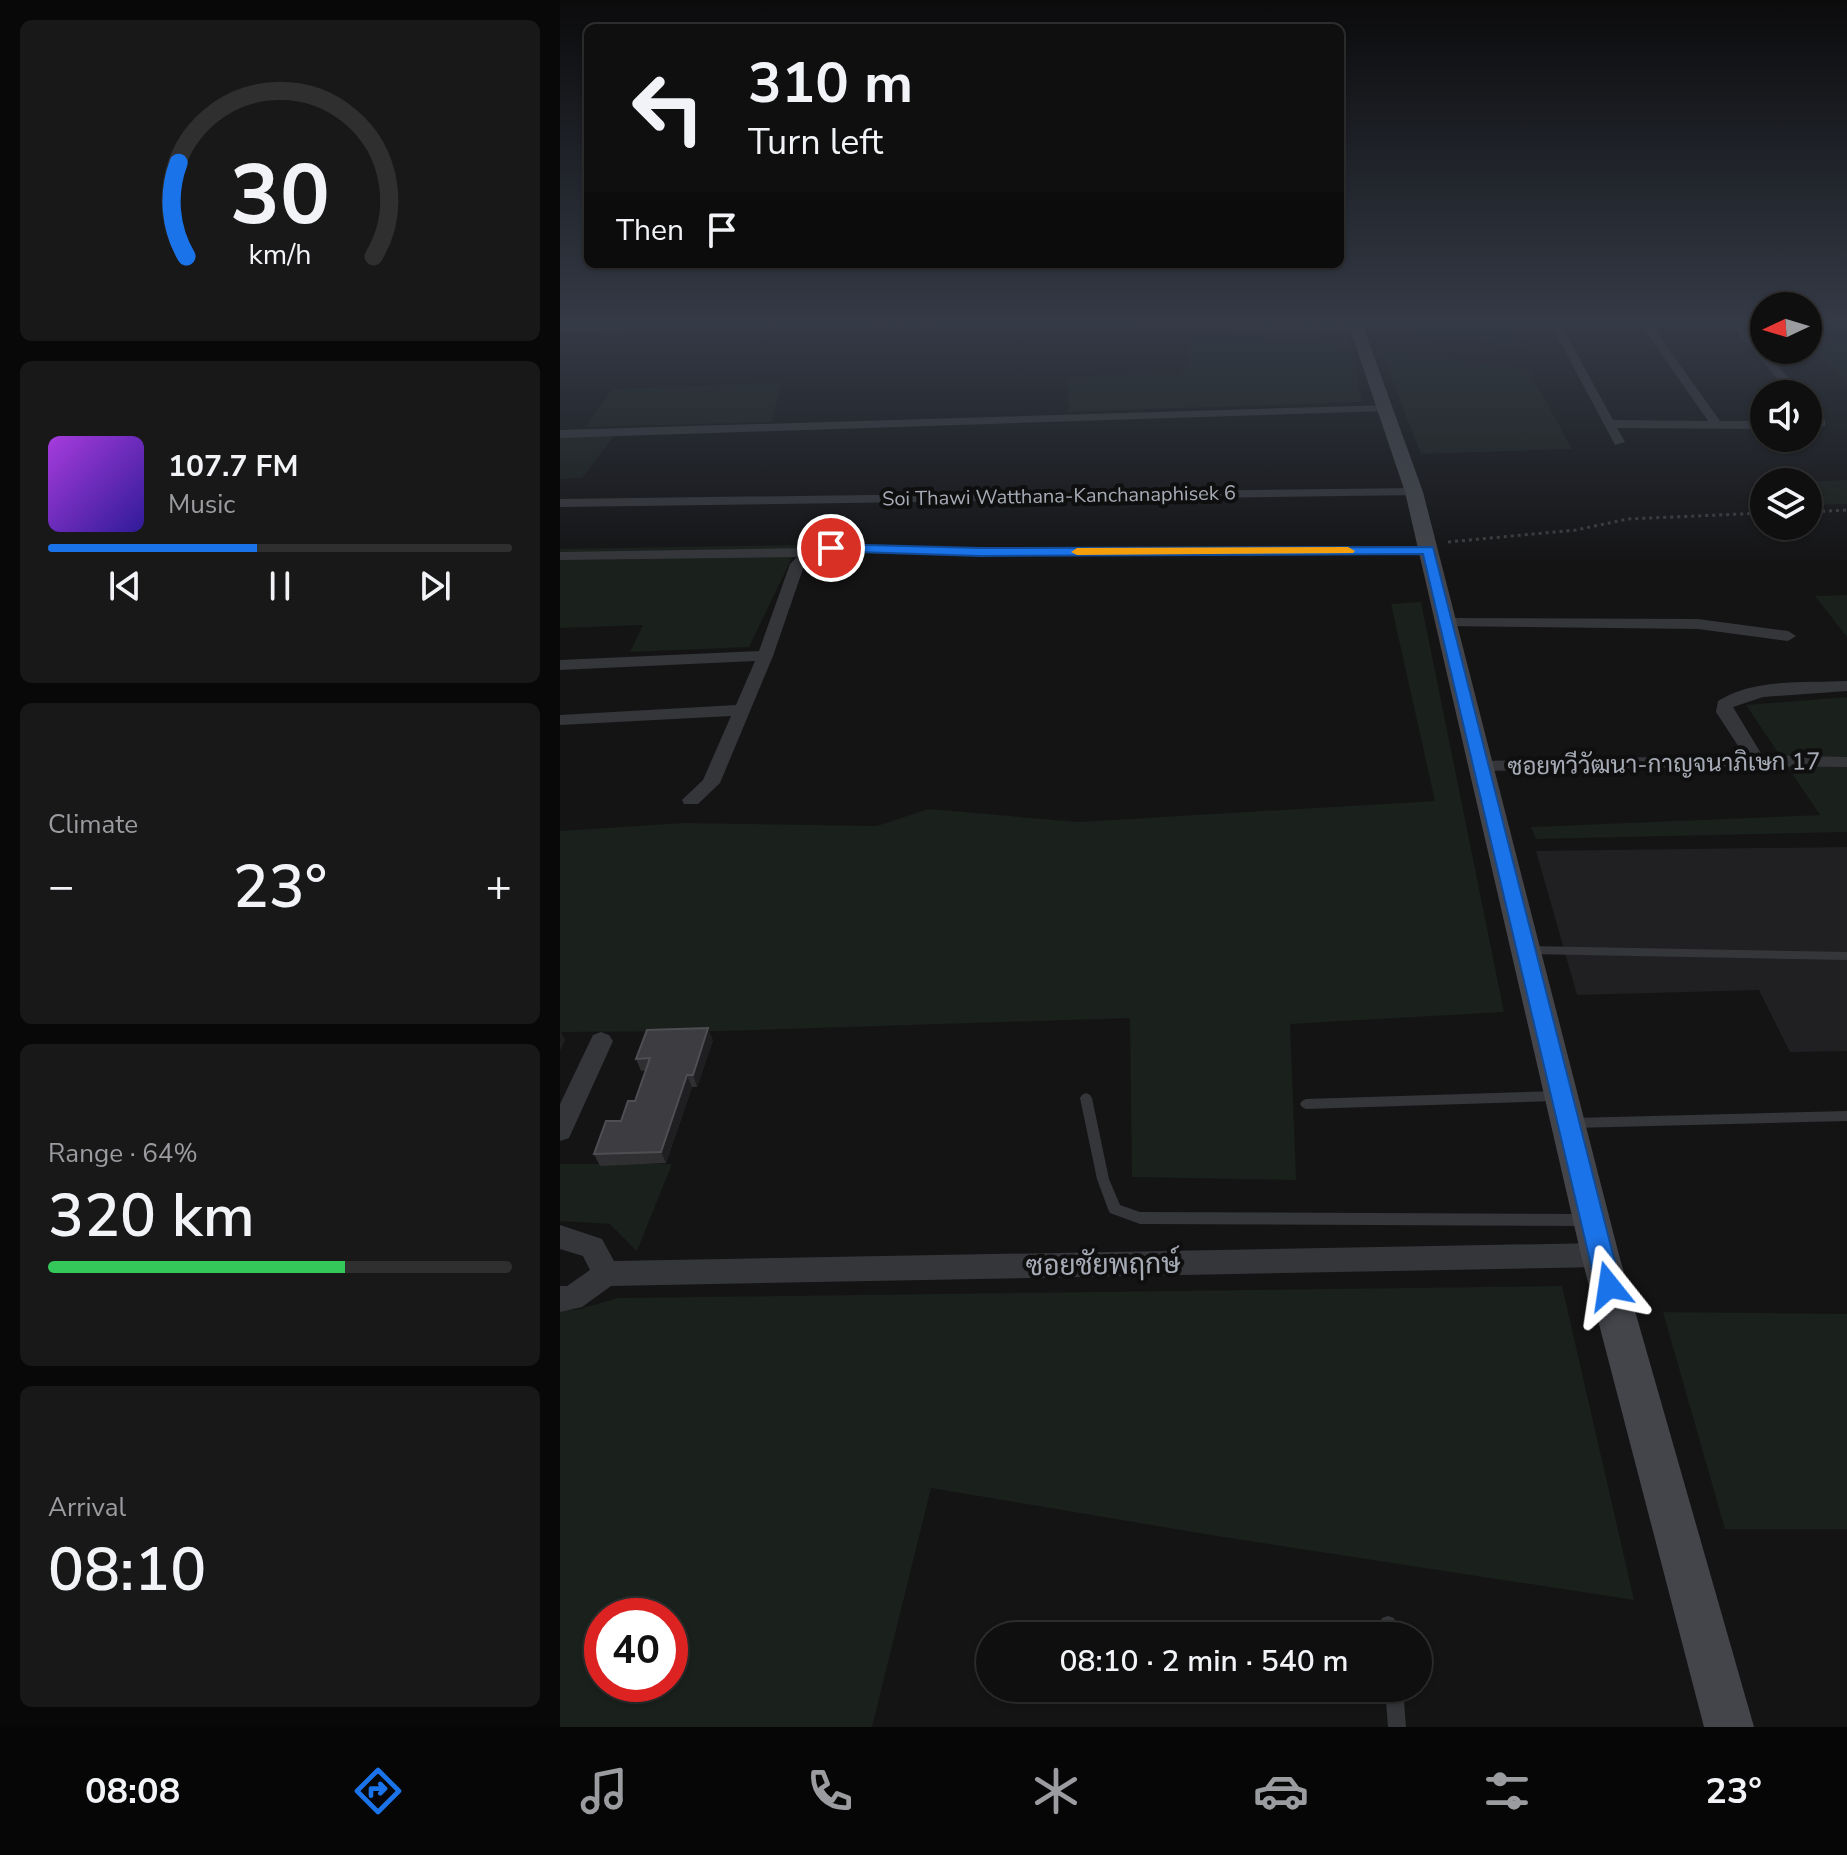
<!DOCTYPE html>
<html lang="en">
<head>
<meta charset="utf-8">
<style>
  body { margin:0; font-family:"Nunito Sans",Sarabun,sans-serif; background:#181819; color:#f1f3f6; height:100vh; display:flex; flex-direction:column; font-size:30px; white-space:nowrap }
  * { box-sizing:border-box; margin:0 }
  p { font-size:26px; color:#9b9c9f }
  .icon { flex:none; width:44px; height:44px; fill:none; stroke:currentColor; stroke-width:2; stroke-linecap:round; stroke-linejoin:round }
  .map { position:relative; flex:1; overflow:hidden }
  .panel { display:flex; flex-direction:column; gap:20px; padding:20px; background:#080809; width:560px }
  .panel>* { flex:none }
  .hud { position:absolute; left:24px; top:24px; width:760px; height:244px; border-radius:12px; box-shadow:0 2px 6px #0004,0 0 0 2px #2f2f30; background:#0f0f10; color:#f1f3f6; overflow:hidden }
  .needle { width:52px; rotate:266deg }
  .fabs { position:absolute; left:1190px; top:292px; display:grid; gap:16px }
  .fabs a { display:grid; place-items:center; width:72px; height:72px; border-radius:50%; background:#0f0f10; box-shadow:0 2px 6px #0004,0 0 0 2px #2f2f30; font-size:40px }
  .speed { position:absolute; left:24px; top:1598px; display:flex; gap:16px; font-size:40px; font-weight:700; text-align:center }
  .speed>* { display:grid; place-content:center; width:104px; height:104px; border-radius:50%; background:#0f0f10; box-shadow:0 2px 6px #0004,0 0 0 2px #2f2f30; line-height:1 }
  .speed .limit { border:12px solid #d22; background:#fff; color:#111 }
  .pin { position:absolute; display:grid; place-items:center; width:68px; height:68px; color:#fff; margin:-34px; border:4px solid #fff; border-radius:50%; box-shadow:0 2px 8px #0007 }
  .me { position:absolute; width:88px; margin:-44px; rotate:345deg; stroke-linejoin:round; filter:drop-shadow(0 0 6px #0008) }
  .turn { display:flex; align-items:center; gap:28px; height:168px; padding:0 32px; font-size:36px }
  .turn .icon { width:104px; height:104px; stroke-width:2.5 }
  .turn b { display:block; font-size:56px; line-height:68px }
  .then { display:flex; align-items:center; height:76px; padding:0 32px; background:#0003; gap:16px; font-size:30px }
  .big { font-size:60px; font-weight:600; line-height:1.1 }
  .panel .card { flex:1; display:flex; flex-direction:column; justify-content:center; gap:12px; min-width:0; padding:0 28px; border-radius:12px; background:#181819 }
  .panel .dial { align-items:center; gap:0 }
  .dial svg { height:208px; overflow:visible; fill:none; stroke:#2f2f30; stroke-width:7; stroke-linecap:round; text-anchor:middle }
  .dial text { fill:#f1f3f6; stroke:none }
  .song { display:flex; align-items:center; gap:24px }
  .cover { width:96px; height:96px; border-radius:12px; background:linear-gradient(135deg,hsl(280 70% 55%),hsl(250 70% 35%)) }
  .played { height:8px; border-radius:4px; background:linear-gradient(90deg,#1a73e8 45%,#2f2f30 45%) }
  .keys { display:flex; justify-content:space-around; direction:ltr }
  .heat { display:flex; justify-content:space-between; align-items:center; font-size:44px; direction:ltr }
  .charge { height:12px; border-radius:6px; background:linear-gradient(90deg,#34c759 64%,#2f2f30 0) }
  .trip { position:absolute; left:416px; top:1622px; width:456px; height:80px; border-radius:40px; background:#0f0f10; box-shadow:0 2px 6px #0004,0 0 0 2px #2f2f30; font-weight:600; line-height:80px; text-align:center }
  .tabs { display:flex; height:128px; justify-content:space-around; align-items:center; background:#060606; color:#9b9c9f }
  .tabs .icon { width:56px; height:56px }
  .tabs .active { color:#1a73e8 }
  .tabs b { font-size:36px; color:#f1f3f6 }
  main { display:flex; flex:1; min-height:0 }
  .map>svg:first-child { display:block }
  .built { fill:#202022 }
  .green { fill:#1a201b; fill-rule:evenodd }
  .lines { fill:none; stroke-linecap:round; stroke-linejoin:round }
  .path { stroke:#3b3d41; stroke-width:3; stroke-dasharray:3 4; stroke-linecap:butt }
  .lane { fill:#35363a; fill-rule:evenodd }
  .street { fill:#35363a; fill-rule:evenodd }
  .secondary { fill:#43454a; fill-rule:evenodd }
  .wall { fill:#303033 }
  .shaded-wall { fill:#1f1f21 }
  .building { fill:#3d3d41; stroke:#4d4f53; stroke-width:2 }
  .route { fill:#1a73e8; stroke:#114b97; stroke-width:2 }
  .slow { fill:#f59e0b }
  .labels { text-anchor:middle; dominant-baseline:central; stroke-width:8; stroke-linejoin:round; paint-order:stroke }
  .far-street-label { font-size:20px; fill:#a6abb5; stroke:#0f0f10 }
  .street-label { font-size:24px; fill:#a6abb5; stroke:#0f0f10 }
  .near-street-label { font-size:28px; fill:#a6abb5; stroke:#0f0f10 }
</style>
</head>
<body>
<main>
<section class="panel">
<div class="card dial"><svg viewBox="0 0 100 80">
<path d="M14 69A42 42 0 1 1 86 69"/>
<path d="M14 69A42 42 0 0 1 11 33" stroke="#1a73e8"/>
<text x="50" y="56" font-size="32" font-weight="700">30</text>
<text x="50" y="72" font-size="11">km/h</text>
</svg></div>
<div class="card">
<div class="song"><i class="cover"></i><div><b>107.7 FM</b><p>Music</p></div></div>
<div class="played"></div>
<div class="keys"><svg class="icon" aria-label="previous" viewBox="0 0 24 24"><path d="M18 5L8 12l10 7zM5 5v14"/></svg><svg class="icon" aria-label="pause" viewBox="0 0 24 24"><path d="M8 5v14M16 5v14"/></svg><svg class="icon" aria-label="next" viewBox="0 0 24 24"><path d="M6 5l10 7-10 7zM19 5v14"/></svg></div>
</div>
<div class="card"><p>Climate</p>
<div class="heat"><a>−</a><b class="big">23°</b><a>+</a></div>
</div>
<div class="card"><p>Range · 64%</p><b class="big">320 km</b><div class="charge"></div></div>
<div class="card"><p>Arrival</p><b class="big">08:10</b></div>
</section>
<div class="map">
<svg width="1287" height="1727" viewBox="0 0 1287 1727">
  <rect width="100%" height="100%" fill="#141415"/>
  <path class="built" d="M574,323h208l8,23 -165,-16h-56z
    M1287,847v204l-57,1 -31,-62 -182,5 -41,-144z"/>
  <path class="green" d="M811,323h138l7,23 -143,-17z
    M1248,323h39v61l-39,-39z
    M625,330l165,16 12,56 -293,10 -2,-35 113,-4 9,-12z
    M820,349l149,21 43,79 -151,5z
    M221,383l-9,39 -186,5 26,-38z
    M54,436l-32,42 -22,1v-42z
    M1287,480v24l-39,1v-23h-10z
    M238,545l-49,102 -119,5 13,-27 -83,3v-79z
    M1287,595v42l-32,-41z
    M861,602l83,410 -214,12 6,156 -164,-3 -2,-159 -405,13 -165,1v-201l125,-8 192,3 51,-17 150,13 357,-21 -44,-197z
    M1287,697v135l-311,7 -5,-12 289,-12 -74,-110z
    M0,1164h112l-35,87 -27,-27 -50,-3z
    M1002,1286l72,314 -417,-64 -286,-48 -59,239h-312v-416l20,-2 38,-11zM42,1616h68v68h-68z
    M1103,1312l184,2v215h-122z"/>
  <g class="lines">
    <path class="path" d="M1248,512l39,-2
      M888,542l128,-12 52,-11 136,-6"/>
    <path class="lane" d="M438,323h120l-3,2 -555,7v-4z
      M726,323h16l60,8 -3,2z
      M969,946l318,6v8l-318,-6 -4,-1 -1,-3 1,-3z
      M996,1091l4,2 2,3 -2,3 -4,2 -250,8 -4,-2 -2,-3 2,-3 4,-2z
      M526,1093l4,2 2,3 17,81 11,26 20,7 445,2 5,2 2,4 -2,4 -5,2 -445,-2 -30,-11 -2,-4 -11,-30 -17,-81 2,-3z
      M1287,1111v10l-274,7 -4,-1 -2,-4 2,-4 4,-1z
      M828,1616l6,2 2,6 2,12h-18v-12l2,-6z
      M825,1688h18l3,39h-18z"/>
    <path class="street" d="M990,323h10l53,97 95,1 -68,-98h10l70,98h44v8l-147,-1 8,14 -10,3z
      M1169,323h10l64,71h-12z
      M1248,403l17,17v6l-17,3v-8h5l-5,-6z
      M830,405l2,2 -6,4 -826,27v-8z
      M854,488l7,4 -2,3 -859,12v-8z
      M271,544l149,4 449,-2 7,4 -7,4 -449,2 -149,-4 -16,3 -11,11 -31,90 -53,127 -22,21h-14l-2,-4 21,-20 28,-64 -171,9v-10l176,-10 19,-44 -195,9v-10l199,-9 31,-87 7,-7 -237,3v-8l250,-4z
      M886,618l252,1 90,12 8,5 -8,5 -90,-12 -258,-3v-6z
      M1287,681v10l-84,6 -30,10 29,48 85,2v10l-91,-1 -275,5 -9,-5 9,-5 263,-6 -28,-43 2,-11c35,-23 88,-18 129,-20z
      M41,1032l8,3 4,6 -44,97 -9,3v-37l33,-69z
      M0,1225l42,14 12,22 986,-18 10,3 4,9 -4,9 -10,3 -989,19 -29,21 -22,5v-26h7l23,-16 -7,-14 -23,-7z"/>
    <path class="secondary" d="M788,323h14l61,169 196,763 135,472h-50l-123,-472 -176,-763z"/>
  </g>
  <path class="wall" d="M153,1040l-16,47h-5l-26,76 -66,3 -6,-12 27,-33 14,-20 11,-31 -5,1 -5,-12z"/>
  <path class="shaded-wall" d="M148,1028l5,12 -16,47 -4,-12z
    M0,1030l5,10 -5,11z
    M127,1075l5,12 -26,76 -5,-11z"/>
  <path class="building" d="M148,1028l-15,47h-6l-26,77 -67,2 12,-33h15l7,-20h7l15,-43 -14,1 11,-29z"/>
  <linearGradient id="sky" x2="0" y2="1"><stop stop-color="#0b0b0c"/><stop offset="0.57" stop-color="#343a46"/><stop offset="1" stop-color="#343a46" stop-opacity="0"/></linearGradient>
  <rect width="1287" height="565" fill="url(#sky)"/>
  <path class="route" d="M271,544l149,4 453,-1 188,739 -3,8 -9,3 -9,-3 -4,-8 -173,-732 -443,2 -153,-5 -2,-3z"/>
  <path class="slow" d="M788,547l7,4 -2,2 -276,2 -6,-3 6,-4z"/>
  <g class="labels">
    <g class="far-street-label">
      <text transform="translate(499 496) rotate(-1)">Soi Thawi Watthana-Kanchanaphisek 6</text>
    </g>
    <g class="street-label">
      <text transform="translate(1104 764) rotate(-1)">ซอยทวีวัฒนา-กาญจนาภิเษก 17</text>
    </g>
    <g class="near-street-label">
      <text transform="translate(543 1265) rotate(-1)">ซอยชัยพฤกษ์</text>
    </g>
  </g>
</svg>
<div class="fabs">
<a><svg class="needle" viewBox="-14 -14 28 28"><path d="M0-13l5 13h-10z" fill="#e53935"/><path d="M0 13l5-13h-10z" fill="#9b9c9f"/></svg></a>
<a><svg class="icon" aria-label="sound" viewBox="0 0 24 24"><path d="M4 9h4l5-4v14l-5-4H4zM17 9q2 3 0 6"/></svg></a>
<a><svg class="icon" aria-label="layers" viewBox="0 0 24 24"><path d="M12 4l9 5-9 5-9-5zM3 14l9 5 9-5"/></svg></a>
</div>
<div class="speed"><div class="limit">40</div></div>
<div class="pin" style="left:271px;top:548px;background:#d93025"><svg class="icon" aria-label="arrive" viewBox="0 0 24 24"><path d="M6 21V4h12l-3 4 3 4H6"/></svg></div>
<svg class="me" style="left:1049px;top:1286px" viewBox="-20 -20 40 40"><path d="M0-17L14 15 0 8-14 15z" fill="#1a73e8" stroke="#fff" stroke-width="4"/></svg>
<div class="trip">08:10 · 2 min · 540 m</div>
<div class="hud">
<div class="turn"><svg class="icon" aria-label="left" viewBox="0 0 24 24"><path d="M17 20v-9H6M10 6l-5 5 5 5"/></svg><div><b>310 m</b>Turn left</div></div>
<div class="then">Then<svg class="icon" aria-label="arrive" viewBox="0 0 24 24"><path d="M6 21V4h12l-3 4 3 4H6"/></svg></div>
</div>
</div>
</main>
<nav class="tabs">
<b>08:08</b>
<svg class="icon active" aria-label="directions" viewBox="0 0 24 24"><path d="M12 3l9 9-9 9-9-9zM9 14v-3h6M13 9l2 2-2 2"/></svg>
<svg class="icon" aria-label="music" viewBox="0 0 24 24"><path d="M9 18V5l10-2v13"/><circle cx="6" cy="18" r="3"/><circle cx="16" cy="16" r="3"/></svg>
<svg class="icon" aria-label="phone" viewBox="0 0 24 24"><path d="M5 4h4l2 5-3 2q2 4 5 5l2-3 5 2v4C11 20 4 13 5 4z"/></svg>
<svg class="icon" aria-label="climate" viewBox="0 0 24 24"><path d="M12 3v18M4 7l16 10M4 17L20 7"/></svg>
<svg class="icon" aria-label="car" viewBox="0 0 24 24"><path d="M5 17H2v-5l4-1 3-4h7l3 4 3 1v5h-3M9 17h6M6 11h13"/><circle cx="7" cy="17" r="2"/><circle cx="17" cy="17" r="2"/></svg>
<svg class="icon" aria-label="filters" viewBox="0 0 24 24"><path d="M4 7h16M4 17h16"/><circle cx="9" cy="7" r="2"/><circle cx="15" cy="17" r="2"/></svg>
<b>23°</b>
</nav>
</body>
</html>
